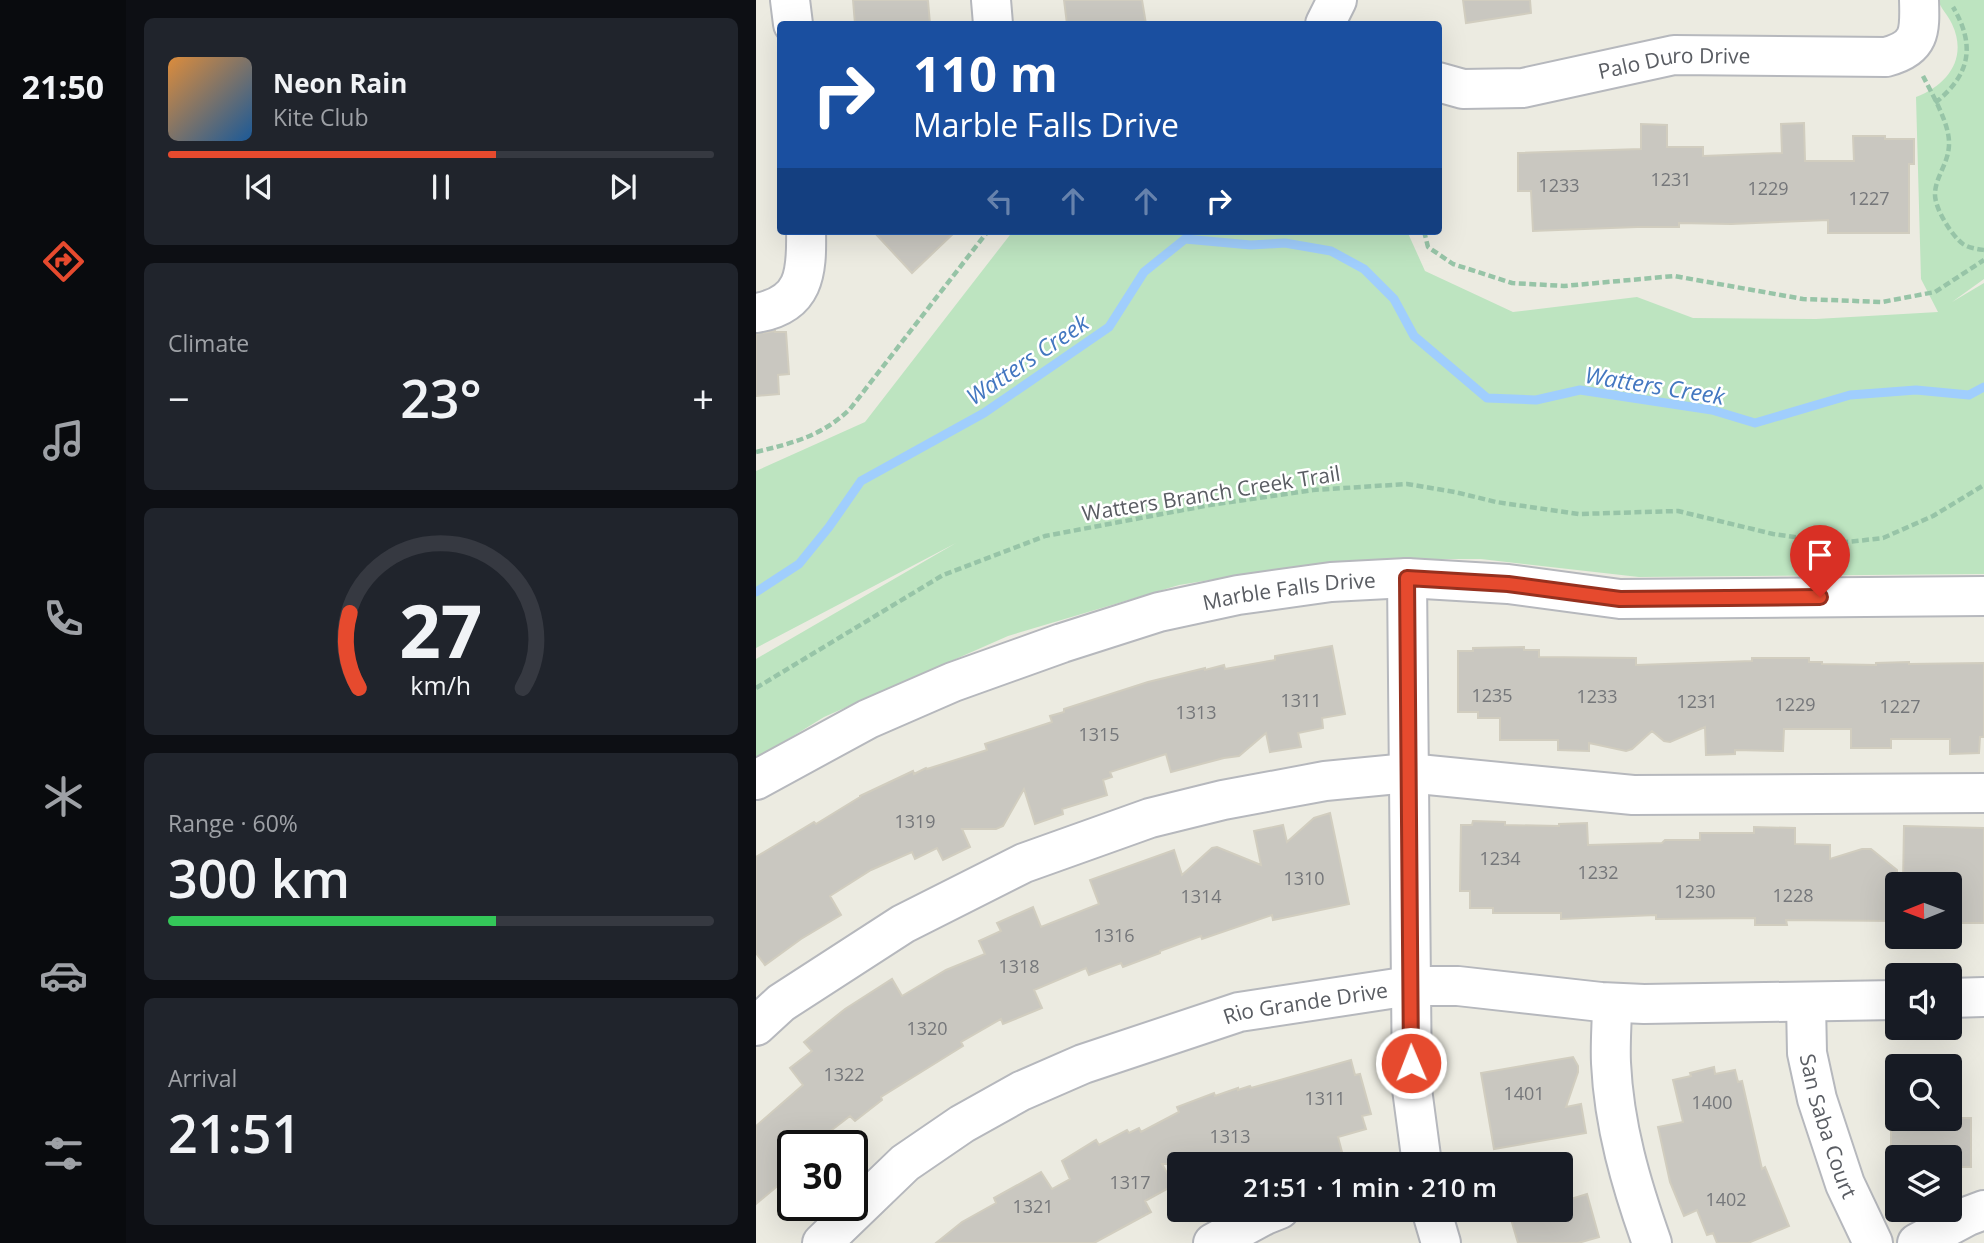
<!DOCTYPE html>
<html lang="en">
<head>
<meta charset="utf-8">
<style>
  body { margin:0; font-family:"Open Sans",sans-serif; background:#20242c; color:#f1f3f6; height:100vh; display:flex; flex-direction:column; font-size:26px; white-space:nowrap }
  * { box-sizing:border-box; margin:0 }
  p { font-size:23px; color:#9ea1a6 }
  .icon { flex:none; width:38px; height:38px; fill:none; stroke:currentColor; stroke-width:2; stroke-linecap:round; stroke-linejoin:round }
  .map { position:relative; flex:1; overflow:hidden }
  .side { display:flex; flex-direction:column; gap:18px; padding:18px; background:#0d0f14; width:630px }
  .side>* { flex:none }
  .banner { position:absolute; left:21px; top:21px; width:665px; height:214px; border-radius:7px; box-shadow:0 7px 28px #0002; background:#1a4fa0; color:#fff; overflow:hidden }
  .needle { width:46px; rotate:269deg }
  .controls { position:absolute; left:1129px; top:872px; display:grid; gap:14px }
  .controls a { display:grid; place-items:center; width:77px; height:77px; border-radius:7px; background:#171b24; box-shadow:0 7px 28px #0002; font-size:35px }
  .speed { position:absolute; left:21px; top:1130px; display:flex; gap:14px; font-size:35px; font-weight:700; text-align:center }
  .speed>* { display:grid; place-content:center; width:91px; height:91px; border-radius:50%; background:#171b24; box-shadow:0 7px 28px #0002; line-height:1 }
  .speed .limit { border:4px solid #111; border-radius:10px; background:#fff; color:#111 }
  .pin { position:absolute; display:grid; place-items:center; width:60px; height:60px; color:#fff; margin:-72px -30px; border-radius:50% 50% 50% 0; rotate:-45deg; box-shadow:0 0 7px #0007 }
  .pin .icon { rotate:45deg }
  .me { position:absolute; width:77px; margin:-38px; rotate:359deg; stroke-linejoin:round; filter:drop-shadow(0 0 5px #0008) }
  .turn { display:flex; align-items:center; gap:24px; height:147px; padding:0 21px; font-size:32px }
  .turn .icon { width:91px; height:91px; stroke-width:2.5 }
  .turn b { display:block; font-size:49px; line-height:60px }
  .lanes { display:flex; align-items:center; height:66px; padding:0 21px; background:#0003; justify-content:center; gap:35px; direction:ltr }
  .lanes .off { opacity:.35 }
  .big { font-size:52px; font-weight:600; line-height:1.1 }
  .side .card { flex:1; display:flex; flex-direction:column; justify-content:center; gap:10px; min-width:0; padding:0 24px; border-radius:10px; background:#20242c }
  .side .dial { align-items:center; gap:0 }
  .dial svg { height:182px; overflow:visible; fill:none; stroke:#363941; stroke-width:7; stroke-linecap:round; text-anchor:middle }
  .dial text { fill:#f1f3f6; stroke:none }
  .song { display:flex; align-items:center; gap:21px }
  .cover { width:84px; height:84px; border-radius:10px; background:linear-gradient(135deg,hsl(30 70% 55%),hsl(210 70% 35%)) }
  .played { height:7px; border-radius:4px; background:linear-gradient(90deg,#e64a2e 60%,#363941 60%) }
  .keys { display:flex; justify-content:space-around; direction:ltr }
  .heat { display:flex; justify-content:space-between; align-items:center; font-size:38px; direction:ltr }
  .charge { height:10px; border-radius:5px; background:linear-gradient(90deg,#34c759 60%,#363941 0) }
  .trip { position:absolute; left:411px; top:1152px; width:406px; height:70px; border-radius:7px; background:#171b24; box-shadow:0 7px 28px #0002; font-weight:600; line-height:70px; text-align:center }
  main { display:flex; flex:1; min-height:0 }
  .menu { display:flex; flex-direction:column; width:126px; justify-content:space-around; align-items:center; background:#090b0e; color:#9ea1a6 }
  .menu .icon { width:49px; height:49px }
  .menu .on { color:#e64a2e }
  .menu b { font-size:32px; color:#f1f3f6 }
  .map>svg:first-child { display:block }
  .green { fill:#bde4c0 }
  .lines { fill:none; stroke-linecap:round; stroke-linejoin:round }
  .stream { stroke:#a0cefd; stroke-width:9 }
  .building { fill:#c9c7c0; stroke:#d1cdbf; stroke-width:2 }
  .minor-casing { stroke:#b6b8bd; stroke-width:42 }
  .path { stroke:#97c4a7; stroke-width:4.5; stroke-dasharray:7 3.5; stroke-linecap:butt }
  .minor { stroke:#fff; stroke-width:38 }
  .route-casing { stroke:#96301e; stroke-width:18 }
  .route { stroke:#e64a2e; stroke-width:12 }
  .labels { text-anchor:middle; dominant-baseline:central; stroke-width:5; stroke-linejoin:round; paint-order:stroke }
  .number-label { font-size:18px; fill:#75777a }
  .street-label { font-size:21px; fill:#595c62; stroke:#fff }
  .water-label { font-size:23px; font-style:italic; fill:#4377c0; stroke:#fff }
</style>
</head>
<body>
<main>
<nav class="menu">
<b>21:50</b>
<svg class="icon on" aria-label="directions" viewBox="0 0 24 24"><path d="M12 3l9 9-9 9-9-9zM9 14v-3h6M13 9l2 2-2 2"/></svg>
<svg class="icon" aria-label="music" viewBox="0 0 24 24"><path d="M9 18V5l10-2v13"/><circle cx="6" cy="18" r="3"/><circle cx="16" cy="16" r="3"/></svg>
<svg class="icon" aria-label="phone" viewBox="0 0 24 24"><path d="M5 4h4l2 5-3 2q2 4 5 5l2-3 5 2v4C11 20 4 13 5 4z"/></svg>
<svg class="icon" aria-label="climate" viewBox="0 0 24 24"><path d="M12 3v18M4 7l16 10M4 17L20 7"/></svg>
<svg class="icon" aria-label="car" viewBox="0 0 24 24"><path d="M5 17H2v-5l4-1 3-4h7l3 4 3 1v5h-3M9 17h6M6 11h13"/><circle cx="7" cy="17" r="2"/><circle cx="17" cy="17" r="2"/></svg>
<svg class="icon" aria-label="filters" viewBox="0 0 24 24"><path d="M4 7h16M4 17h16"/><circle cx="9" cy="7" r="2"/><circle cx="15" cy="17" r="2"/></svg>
</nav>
<section class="side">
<div class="card">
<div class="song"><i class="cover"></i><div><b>Neon Rain</b><p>Kite Club</p></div></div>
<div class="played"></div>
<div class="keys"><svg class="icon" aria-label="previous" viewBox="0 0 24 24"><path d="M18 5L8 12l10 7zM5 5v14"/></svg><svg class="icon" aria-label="pause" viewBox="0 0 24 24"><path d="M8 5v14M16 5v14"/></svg><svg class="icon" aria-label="next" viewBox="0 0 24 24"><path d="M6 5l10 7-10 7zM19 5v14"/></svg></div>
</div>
<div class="card"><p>Climate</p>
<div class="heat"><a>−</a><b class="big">23°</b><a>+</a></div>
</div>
<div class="card dial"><svg viewBox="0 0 100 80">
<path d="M14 69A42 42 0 1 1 86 69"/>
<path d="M14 69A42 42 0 0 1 10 36" stroke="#e64a2e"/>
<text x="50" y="56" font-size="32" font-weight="700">27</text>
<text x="50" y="72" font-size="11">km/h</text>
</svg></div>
<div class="card"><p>Range · 60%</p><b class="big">300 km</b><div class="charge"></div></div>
<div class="card"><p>Arrival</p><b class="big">21:51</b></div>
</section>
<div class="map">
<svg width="1228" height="1243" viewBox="0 0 1228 1243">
  <rect width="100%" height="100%" fill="#ecebe1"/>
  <path class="green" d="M1182,0h46v279l-32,23 32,-19v291l-345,3 -158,-18h-104l-87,8 -111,18 -171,51 -184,81 -68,42v-100l200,-116 -200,105v-177l109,-49 148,-191h394l18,40 88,41 124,-15 56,21 123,1 122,-7 -17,-33 -5,-182c32,-12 52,-39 36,-73 -4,-9 -11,-15 -14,-24z"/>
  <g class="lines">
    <path class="stream" d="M0,592l43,-28 30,-37 32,-46 123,-68 125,-86 35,-55 41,-33 66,6 34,-2 46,8 33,18 30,30 20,37 73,62 49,2 44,-10 132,20 43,13 95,-28 66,-5 53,5 15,-8"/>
  </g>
  <path class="building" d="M97,0h73l2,1 2,23h-75z
    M308,0h78l4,24h-79z
    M707,0h67l1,13 -65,10z
    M1048,123l1,38h49l-1,-25h32v3h29v25h-5v69h-81v-13l-97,4 -52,-1v4h-42l-104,4 -2,-40h-13v-38l123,-4v-25l26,1v22h36v9l79,-3 -1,-29z
    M117,231h83l-44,42z
    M19,331v1h11l3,42 -11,1 1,19 -23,2v-62z
    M576,646l13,68 -23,4 1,10 -25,5 3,14 -31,5 -4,-19 -27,23 -15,2 -53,14 -5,-18 -56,18 2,5 -9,3 4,15 -45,14 1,5 -28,10 -11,-35 -21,37 -7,3h-34l8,18 -27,13 -6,-12 -22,11 -3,-7 -41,18 -41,26 11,19 -40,24 -36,26 -9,-12v-96l58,-35 2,2 44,-27v-1l53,-25 1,3 12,-6 1,1 60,-19 -2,-6 67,-22 -2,-6 14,-4v-3l84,-27 57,-14v2l19,-5 1,4 50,-9v-4z
    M768,647v3h15v7l97,1v7l116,-4v-3h57v4h13v2l54,1v-2l33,-1v2l75,-1v74h-4l-1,16 -29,1v-15h-59v9h-40v-19h-67l-1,22 -48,-1v4l-29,1 -1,-28 -35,15 -6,-1 -12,-10 -20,18 -6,2 -37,-8v8l-31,-1v-10h-58v-22h-22v-6h-20v-61h15v-3z
    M574,813l19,91 -76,16 -1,-5 -70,24 -1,-3 -41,15v2l-37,14 -2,-4 -32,12 -3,-7 -52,22 8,18 -39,16 -2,-5 -40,23 2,4 -82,51 1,3 -27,21 -5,-5 -39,30h-18v27l-37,31v-78l47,-41 -13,-17 22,-17 -8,-9 41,-33 47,-30 10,17 44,-26 39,-16 -6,-13 22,-10 -4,-8 36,-16 8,20 58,-23 -9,-24 84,-30 8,25 30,-27 5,-1 44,18 -7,-34 29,-6 4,17 27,-24z
    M717,821l32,1v3l54,1v-2l28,-1 1,22 74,-2 3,-3h35v-7h54v-6l41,1v16l35,1v14l32,-10h9l26,21v51l-111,-1 1,5h-32v-7l-99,1v-4l-95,4v-6h-68v-5h-23v-17h-10l1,-66h11z
    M1148,826l80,2v95h-30v-39h-51z
    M817,1057l5,9v6l-12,35 15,-3 5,29 -92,16 -13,-76z
    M595,1060l4,15 5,-1 11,40 -9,2 4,13 -28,8 4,15 -43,12h-137l12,21 -29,16 6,11 -57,31h-158l26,-21 34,-19 -2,-5 47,-26 11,17 18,-10 -8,-18 34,-21 3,5 28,-15 2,3 10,-5 2,4 38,-20 -2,-5 37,-14 1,3 23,-8v2l12,-4 1,2z
    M958,1067l1,7 20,-4 3,12 4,-1 20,88 3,-2 24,59 -41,17h-31l-4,-10 -6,2 -10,-25 -13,6 -14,-34 -12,-55 25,-5 -10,-42 18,-4 -1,-3z
    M1135,1118h80v49h-21v-10h-59z
    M831,1194l12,43 -21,6h-60l-10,-34h53v-7z"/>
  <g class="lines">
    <g class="minor-casing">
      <g id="minor">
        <path d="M34,0l3,24"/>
        <path d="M235,0l2,24"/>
        <path d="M569,24l12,-24"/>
        <path id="s1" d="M682,82l25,7 60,-1 151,-33 212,2c35,-9 34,-26 33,-57"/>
        <path d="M0,313c49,-8 51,-40 50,-82"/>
        <path d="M651,578l5,511 10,75"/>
        <path id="s2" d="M0,780l112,-61 85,-37 109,-39 97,-31 79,-17 93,-13 76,-4 101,6 112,15 364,-3"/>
        <path d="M1194,998l34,-1"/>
        <path d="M856,1003c0,20 -2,40 -1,60 3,63 20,121 41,180"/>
        <path id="s3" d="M1050,1003l1,50 10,46 28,85 28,59"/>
        <path d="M0,1026l25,-23 122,-79 121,-61 126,-45 73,-18 102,-19 83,-8 225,22 351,-2"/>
        <path d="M675,1209l10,34"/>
        <path id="s4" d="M66,1243l83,-80 57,-39 59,-33 62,-27 156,-52 171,-26h48l143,16 43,2 253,-4"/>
        <path d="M457,1243l52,-28 15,-6"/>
        <path d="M1161,1243l51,-27 16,-6"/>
      </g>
    </g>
    <path class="path" d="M1167,76c9,18 25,45 26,65 1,21 -13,34 -14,52 -1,15 17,43 28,51 6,4 14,5 21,6
      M1179,103c35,-28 41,-57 18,-96
      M668,231l4,16 25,17 59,19 52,3 110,-10 129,23 79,3 53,-10 49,-32
      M0,452c37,-9 66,-16 94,-43l138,-178
      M0,688l187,-113 102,-39 165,-31 103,-15 94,-6 48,8 41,10 83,12 99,-3 95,23 44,6 31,2 35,-4 50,-22 51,-31"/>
    <use href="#minor" class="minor"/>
  </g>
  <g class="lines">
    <g class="route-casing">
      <path id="route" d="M655,1063l-4,-485 101,6 112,15 200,-2"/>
    </g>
    <use href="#route" class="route"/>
  </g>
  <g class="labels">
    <g class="number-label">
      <text x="915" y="179">1231</text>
      <text x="803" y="185">1233</text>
      <text x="1012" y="188">1229</text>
      <text x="1113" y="198">1227</text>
      <text x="736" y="695">1235</text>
      <text x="841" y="696">1233</text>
      <text x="545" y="700">1311</text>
      <text x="941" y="701">1231</text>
      <text x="1039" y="704">1229</text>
      <text x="1144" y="706">1227</text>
      <text x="440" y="712">1313</text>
      <text x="343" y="734">1315</text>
      <text x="159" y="821">1319</text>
      <text x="744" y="858">1234</text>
      <text x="842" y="872">1232</text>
      <text x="548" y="878">1310</text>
      <text x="939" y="891">1230</text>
      <text x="1037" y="895">1228</text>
      <text x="445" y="896">1314</text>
      <text x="358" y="935">1316</text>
      <text x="263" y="966">1318</text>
      <text x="171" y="1028">1320</text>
      <text x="88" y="1074">1322</text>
      <text x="768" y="1093">1401</text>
      <text x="569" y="1098">1311</text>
      <text x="956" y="1102">1400</text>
      <text x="474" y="1136">1313</text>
      <text x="374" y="1182">1317</text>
      <text x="970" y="1199">1402</text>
      <text x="277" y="1206">1321</text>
    </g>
    <g class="street-label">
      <text stroke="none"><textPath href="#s1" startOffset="240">Palo Duro Drive</textPath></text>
      <text transform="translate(455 493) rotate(-9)">Watters Branch Creek Trail</text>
      <text stroke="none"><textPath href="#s2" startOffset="570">Marble Falls Drive</textPath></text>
      <text stroke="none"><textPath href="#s4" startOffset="551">Rio Grande Drive</textPath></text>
      <text stroke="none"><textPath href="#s3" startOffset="126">San Saba Court</textPath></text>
    </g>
    <g class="water-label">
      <text transform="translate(271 359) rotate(-34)">Watters Creek</text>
      <text transform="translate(899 385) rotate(9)">Watters Creek</text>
    </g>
  </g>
</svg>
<div class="controls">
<a><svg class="needle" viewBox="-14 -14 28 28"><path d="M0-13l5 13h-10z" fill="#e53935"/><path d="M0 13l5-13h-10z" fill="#9ea1a6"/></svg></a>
<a><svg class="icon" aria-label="sound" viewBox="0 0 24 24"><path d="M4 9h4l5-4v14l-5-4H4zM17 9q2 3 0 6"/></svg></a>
<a><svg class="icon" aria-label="search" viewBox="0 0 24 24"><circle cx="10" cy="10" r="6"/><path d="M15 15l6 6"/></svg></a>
<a><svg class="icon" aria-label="layers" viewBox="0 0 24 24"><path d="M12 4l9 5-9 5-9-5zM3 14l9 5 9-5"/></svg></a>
</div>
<div class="speed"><div class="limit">30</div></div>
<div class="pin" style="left:1064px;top:597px;background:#d93025"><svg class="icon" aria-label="arrive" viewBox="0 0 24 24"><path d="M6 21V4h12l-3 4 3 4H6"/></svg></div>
<svg class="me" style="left:655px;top:1063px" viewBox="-20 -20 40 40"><circle r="17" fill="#e64a2e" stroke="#fff" stroke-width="3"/><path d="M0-11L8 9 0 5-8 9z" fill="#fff"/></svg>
<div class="trip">21:51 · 1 min · 210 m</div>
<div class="banner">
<div class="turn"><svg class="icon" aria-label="right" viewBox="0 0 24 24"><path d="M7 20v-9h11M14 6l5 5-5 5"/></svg><div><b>110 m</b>Marble Falls Drive</div></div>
<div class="lanes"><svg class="icon off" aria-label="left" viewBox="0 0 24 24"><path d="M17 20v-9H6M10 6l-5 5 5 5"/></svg><svg class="icon off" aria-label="ahead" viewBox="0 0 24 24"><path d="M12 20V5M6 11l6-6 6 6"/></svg><svg class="icon off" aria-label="ahead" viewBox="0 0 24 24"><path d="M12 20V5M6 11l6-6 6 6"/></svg><svg class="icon" aria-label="right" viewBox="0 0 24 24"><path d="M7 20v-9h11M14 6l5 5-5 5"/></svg></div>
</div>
</div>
</main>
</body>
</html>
